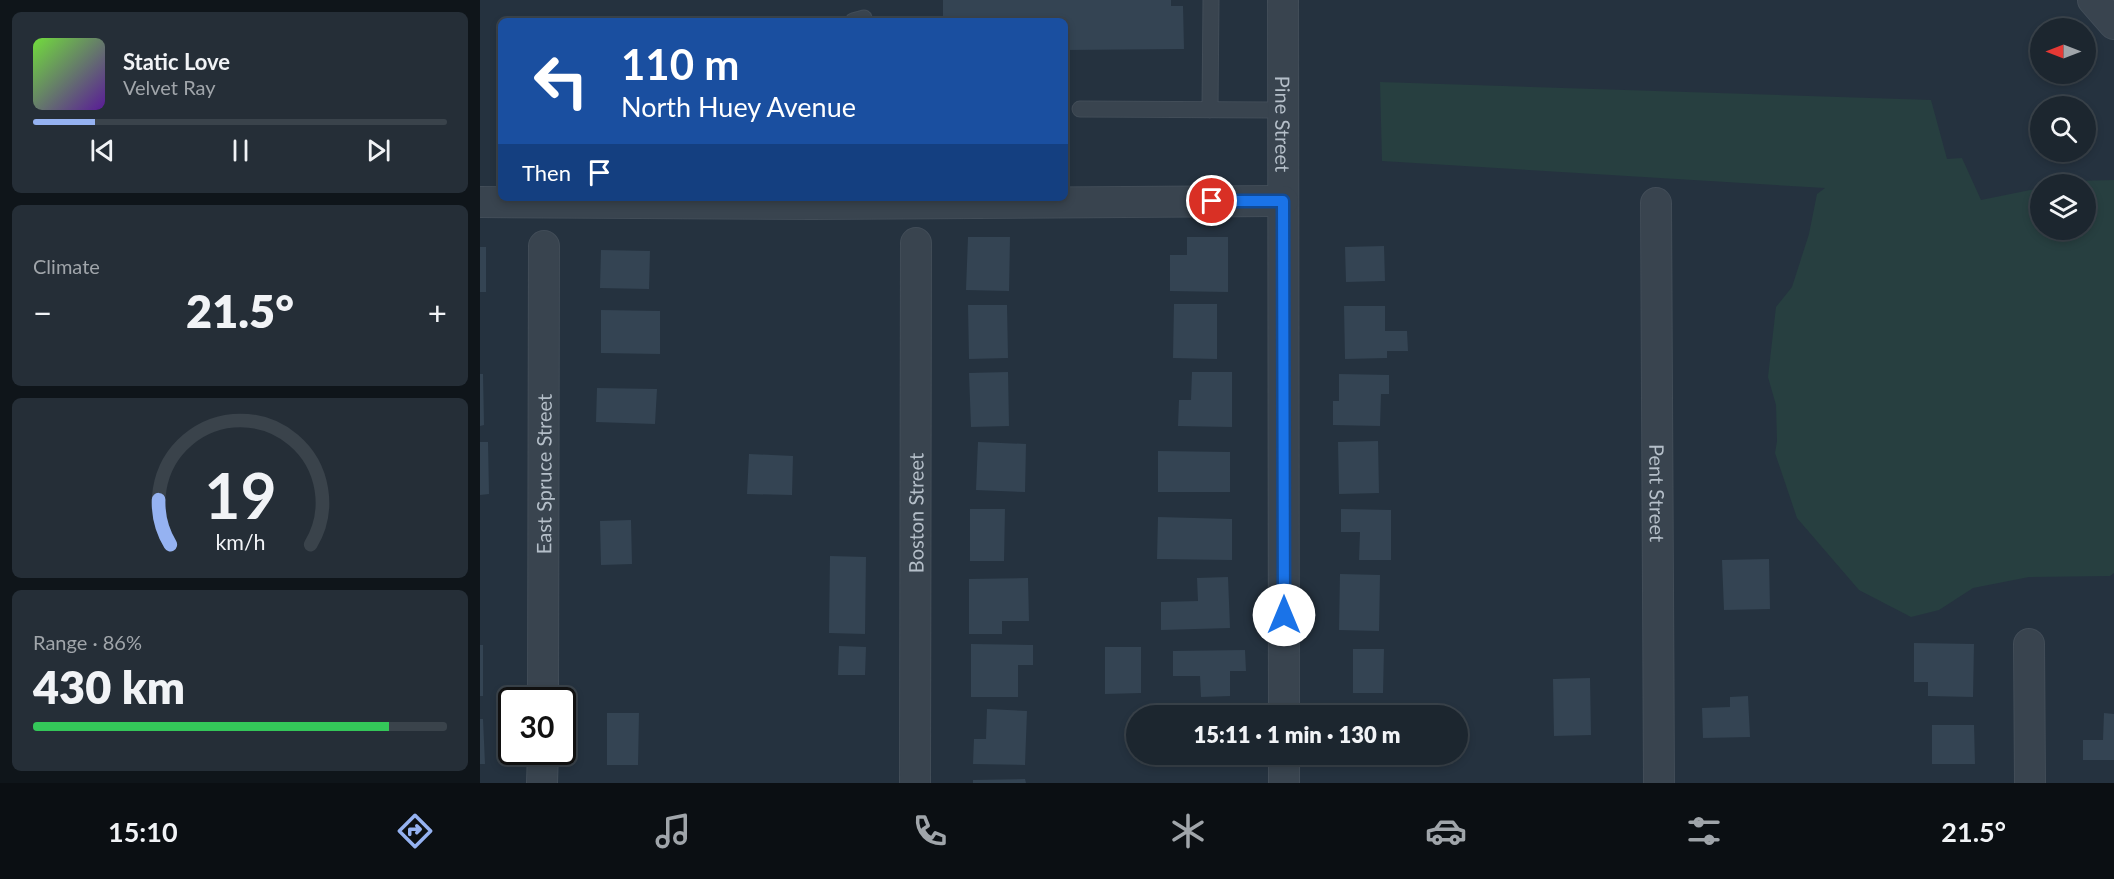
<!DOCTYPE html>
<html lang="en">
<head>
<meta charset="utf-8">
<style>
  body { margin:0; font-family:Lato,sans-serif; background:#252e37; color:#f1f3f6; height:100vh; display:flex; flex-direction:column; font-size:22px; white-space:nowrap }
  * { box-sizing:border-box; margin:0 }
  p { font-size:20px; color:#a0a5aa }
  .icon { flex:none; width:33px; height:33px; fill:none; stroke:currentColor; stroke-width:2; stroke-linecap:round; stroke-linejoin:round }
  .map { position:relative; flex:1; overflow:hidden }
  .drawer { display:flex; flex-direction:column; gap:12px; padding:12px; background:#0f151a; width:480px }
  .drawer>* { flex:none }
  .top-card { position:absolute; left:18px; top:18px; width:570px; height:183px; border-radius:9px; box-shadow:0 3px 9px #0003,0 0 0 2px #3a434b; background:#1a4fa0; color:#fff; overflow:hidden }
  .needle { width:39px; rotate:270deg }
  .tools { position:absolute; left:1550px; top:18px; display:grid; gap:12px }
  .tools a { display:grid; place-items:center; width:66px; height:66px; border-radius:50%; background:#1c262f; box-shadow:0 3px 9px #0003,0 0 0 2px #3a434b; font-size:30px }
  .speed { position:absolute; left:18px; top:687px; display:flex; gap:12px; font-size:30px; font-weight:700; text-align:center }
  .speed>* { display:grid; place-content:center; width:78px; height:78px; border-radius:50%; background:#1c262f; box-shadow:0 3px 9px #0003,0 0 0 2px #3a434b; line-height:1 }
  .speed .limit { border:3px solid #111; border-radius:9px; background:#fff; color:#111 }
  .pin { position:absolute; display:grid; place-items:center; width:51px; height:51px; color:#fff; margin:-26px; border:3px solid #fff; border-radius:50%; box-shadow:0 2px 6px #0007 }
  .me { position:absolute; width:66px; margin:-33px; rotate:0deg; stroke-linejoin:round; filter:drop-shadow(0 0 4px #0008) }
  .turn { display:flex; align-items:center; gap:21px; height:126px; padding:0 24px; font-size:27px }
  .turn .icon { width:78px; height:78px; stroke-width:2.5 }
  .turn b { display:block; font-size:42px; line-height:51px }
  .then { display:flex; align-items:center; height:57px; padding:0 24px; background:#0003; gap:12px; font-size:22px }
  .big { font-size:45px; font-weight:800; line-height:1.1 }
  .drawer .widget { flex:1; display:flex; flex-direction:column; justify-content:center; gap:9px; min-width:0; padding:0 21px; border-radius:9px; background:#252e37 }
  .drawer .dial { align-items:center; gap:0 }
  .dial svg { height:156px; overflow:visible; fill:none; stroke:#3a434b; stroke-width:7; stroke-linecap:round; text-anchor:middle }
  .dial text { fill:#f1f3f6; stroke:none }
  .song { display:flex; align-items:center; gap:18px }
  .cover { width:72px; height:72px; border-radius:9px; background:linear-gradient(135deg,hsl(100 70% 55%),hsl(270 70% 35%)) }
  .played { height:6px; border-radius:3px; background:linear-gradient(90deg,#95b2f1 15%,#3a434b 15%) }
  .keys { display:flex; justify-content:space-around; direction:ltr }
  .heat { display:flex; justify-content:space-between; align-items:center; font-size:33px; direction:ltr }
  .charge { height:9px; border-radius:4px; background:linear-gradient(90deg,#34c759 86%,#3a434b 0) }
  .trip { position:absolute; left:646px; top:705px; width:342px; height:60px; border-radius:30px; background:#1c262f; box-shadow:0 3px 9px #0003,0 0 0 2px #3a434b; font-weight:800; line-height:60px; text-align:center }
  .tabs { display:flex; height:96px; justify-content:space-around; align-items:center; background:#0b0f13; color:#a0a5aa }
  .tabs .icon { width:42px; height:42px }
  .tabs .on { color:#95b2f1 }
  .tabs b { font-size:27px; color:#f1f3f6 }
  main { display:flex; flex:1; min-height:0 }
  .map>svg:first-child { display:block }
  .green { fill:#273f40 }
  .building { fill:#344453 }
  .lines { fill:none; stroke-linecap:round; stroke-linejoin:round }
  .lane-casing { stroke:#424d58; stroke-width:17 }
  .street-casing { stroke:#424d58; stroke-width:32 }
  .lane { stroke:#39444f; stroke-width:15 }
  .street { stroke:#39444f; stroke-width:30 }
  .route-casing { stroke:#114b97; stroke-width:15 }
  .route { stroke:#1a73e8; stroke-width:10 }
  .labels { text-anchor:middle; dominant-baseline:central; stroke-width:6; stroke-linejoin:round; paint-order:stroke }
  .street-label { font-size:20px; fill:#b5bfc9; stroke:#1e2934 }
</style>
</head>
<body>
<main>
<section class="drawer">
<div class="widget">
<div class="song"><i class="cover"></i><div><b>Static Love</b><p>Velvet Ray</p></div></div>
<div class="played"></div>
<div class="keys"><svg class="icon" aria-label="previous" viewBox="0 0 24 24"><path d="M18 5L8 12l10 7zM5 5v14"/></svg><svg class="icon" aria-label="pause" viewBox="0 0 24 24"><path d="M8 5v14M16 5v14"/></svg><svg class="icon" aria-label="next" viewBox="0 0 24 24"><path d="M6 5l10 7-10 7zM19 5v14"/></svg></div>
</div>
<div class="widget"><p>Climate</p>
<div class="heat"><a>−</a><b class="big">21.5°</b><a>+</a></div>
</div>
<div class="widget dial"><svg viewBox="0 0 100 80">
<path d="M14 69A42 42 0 1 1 86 69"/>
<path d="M14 69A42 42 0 0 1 8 46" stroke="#95b2f1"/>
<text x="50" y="56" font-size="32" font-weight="700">19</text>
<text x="50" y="72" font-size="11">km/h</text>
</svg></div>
<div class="widget"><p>Range · 86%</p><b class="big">430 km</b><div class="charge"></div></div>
</section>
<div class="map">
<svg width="1634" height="783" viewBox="0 0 1634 783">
  <rect width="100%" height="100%" fill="#25323f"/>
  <path class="green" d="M900,82l551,18 16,59 15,-1 19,42 59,-12v42h45v-46h-30l17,-3 42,-1v393l-4,3 -81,1 -56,11 -34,22 -28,7 -52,-27 -62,-72 -22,-65 2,-12 -1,-36 -8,-28 8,-70 16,-20 17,-53 8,-40 8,-6 -443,-27z"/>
  <path class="building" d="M463,0h228v6h12l1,43 -119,1v-29h-122z
    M488,237h42l-1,54 -43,-1z
    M707,237h41v55l-58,-1v-36h17z
    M904,246l1,35 -39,1 -1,-35z
    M0,247h6v45h-6z
    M121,250l49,1 -1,38 -49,-1z
    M694,304h43v55l-44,-1z
    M488,305h39l1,53 -39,1z
    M864,306h41v25h22l1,20h-21v7l-42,1z
    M121,310l59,1v43l-59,-1z
    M528,372l1,54 -38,1 -2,-54z
    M712,372h40v55l-54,-1 1,-26h12z
    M0,374h3l1,51 -4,1z
    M859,374l50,1v19h-8l-1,32 -47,-1v-24h6z
    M117,388l60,1 -2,35 -59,-2z
    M898,441l1,52 -40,1 -1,-52z
    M0,442h8l1,52 -9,1z
    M498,442l48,2 -1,48 -49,-2z
    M678,451l72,1v40h-72z
    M269,454l44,2 -1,39 -45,-1z
    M490,509h35l-1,52h-34z
    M861,509l50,1v50h-32l1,-28h-19z
    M678,517l74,2v41l-75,-1z
    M151,520l1,44 -31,1 -1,-44z
    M350,556l36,1 -1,77 -36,-1z
    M1289,559l1,50 -46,1 -2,-50z
    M860,574l40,1 -1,56 -40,-1z
    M748,577l2,51 -69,2v-28l37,-1 -1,-23z
    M548,578l1,43h-27v13h-33v-55z
    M1434,643l60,1 -1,53 -45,-1v-14h-14z
    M491,644l62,1v20h-15v32h-47z
    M0,645h3v51h-3z
    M359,646l27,1 -1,28h-27z
    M625,647h36v46l-36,1z
    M873,649h31l-1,44h-30z
    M765,650l1,21h-16v25l-29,1 -1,-21h-27v-25z
    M1110,678l1,57 -37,1 -1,-57z
    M1268,696l2,41 -47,1 -1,-30 28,-1v-10z
    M507,709l40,2 -2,54 -52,-1 1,-25h12z
    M127,713h32l-1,52h-31z
    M1624,713l10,1v46h-31v-20h20z
    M0,719h3l2,45h-5z
    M1452,725h42l1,39h-43z
    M878,754h26v9l-26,-2z
    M545,779l1,4h-53v-3z"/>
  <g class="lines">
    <g class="lane-casing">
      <path id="lane" d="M373,21l11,-3
        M600,109l203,1
        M730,110l1,-110"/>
    </g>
    <g class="street-casing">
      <g id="street">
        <path id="s1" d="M803,0l1,716"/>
        <path d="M1613,0l21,24"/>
        <path d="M0,202l332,2 471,-3"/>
        <path id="s2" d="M1176,203l3,580"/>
        <path d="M1549,644l1,139"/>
        <path id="s3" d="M63,700l1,-454"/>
        <path d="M804,754v29"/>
        <path d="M62,783l1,-31"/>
        <path id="s4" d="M435,783l1,-540"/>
      </g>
    </g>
    <use href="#lane" class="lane"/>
    <use href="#street" class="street"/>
  </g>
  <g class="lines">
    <g class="route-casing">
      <path id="route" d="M732,201h71l1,414"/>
    </g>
    <use href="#route" class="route"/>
  </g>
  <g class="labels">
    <g class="street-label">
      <text stroke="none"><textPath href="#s1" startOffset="124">Pine Street</textPath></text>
      <text stroke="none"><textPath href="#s3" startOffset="226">East Spruce Street</textPath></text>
      <text stroke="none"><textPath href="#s2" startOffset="290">Pent Street</textPath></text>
      <text stroke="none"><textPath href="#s4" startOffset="270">Boston Street</textPath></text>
    </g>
  </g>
</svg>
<div class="tools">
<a><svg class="needle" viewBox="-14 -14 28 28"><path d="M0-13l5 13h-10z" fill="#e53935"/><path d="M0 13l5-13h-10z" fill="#a0a5aa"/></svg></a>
<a><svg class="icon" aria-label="search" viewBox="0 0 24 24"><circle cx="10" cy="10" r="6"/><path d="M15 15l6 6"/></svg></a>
<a><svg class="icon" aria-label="layers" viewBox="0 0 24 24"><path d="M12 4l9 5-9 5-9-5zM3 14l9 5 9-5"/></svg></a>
</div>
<div class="speed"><div class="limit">30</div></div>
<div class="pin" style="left:732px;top:201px;background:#d93025"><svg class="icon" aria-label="arrive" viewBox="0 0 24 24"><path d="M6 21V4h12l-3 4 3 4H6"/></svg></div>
<svg class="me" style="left:804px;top:615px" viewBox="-20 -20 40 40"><circle r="19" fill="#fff"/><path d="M0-13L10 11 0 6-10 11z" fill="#1a73e8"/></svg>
<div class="trip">15:11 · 1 min · 130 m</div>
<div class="top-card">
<div class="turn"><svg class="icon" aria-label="left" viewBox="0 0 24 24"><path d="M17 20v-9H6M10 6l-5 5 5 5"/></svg><div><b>110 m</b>North Huey Avenue</div></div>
<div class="then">Then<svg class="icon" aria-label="arrive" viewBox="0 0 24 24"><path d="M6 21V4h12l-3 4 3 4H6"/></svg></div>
</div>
</div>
</main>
<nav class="tabs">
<b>15:10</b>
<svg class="icon on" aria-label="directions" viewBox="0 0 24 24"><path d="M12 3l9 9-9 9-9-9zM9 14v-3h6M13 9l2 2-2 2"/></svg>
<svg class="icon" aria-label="music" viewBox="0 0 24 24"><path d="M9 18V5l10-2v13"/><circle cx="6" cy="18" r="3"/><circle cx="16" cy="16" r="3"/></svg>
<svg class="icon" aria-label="phone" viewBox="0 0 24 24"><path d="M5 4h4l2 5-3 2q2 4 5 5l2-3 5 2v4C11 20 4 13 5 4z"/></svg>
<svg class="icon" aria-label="climate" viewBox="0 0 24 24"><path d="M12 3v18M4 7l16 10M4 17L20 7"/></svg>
<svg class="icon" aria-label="car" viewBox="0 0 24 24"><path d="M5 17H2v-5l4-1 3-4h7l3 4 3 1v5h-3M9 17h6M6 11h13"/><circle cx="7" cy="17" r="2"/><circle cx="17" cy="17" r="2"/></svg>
<svg class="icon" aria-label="filters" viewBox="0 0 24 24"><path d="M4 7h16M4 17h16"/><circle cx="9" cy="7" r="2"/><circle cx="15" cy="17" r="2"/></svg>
<b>21.5°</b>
</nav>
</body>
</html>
